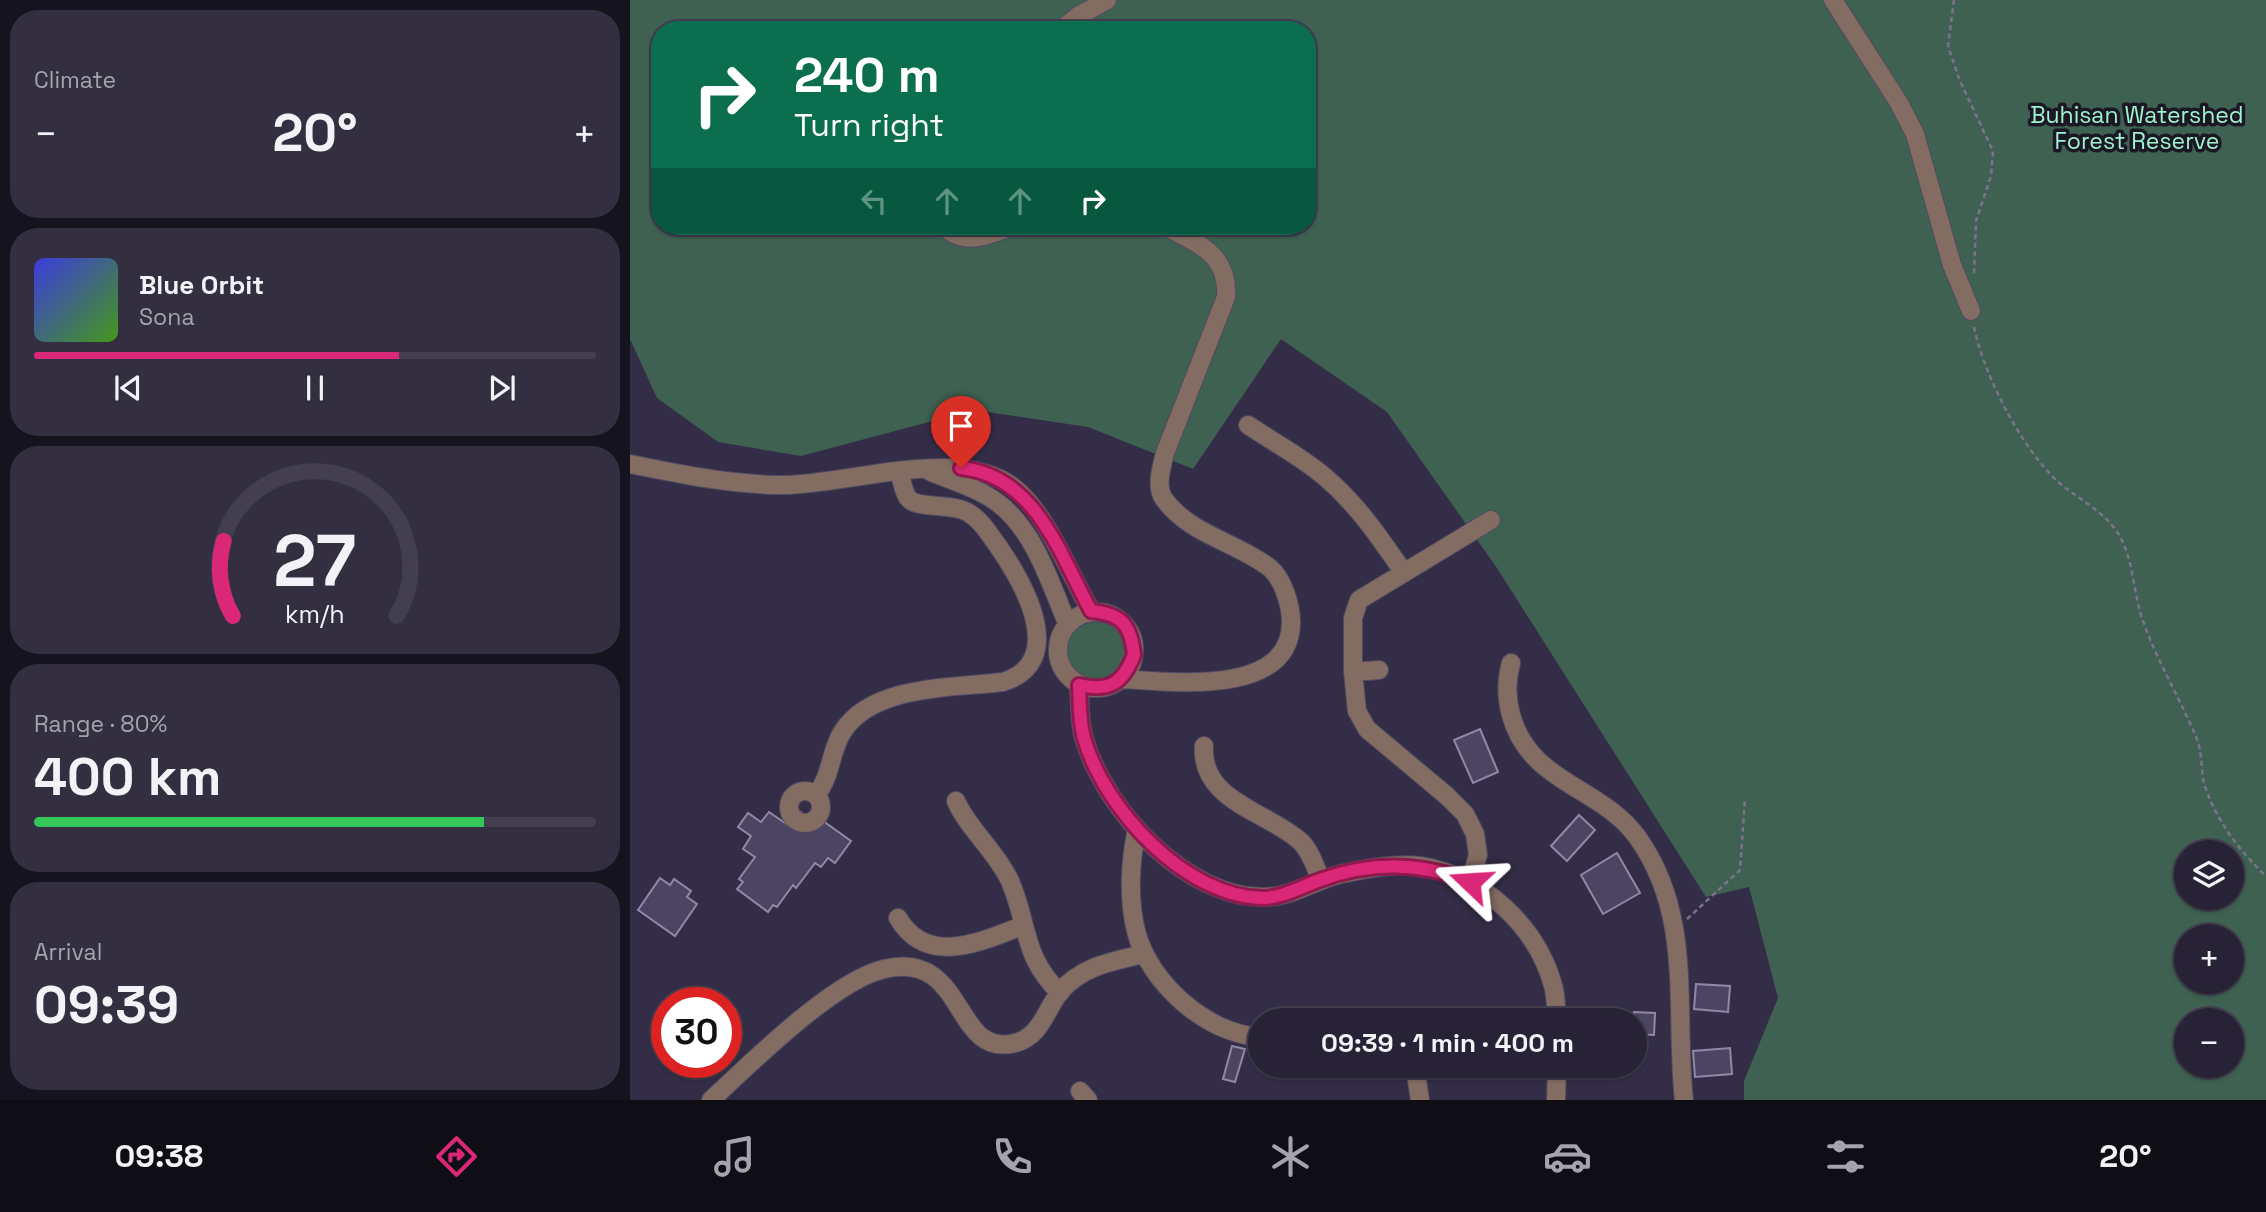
<!DOCTYPE html>
<html lang="en">
<head>
<meta charset="utf-8">
<style>
  body { margin:0; font-family:"Space Grotesk",sans-serif; background:#332f41; color:#f1f3f6; height:100vh; display:flex; flex-direction:column; font-size:26px; white-space:nowrap }
  * { box-sizing:border-box; margin:0 }
  p { font-size:23px; color:#a4a4ad }
  .icon { flex:none; width:38px; height:38px; fill:none; stroke:currentColor; stroke-width:2; stroke-linecap:round; stroke-linejoin:round }
  .map { position:relative; flex:1; overflow:hidden }
  .drawer { display:flex; flex-direction:column; gap:10px; padding:10px; background:#15131d; width:630px }
  .drawer>* { flex:none }
  .guide { position:absolute; left:21px; top:21px; width:665px; height:214px; border-radius:28px; box-shadow:0 2px 5px #0004,0 0 0 2px #433f50; background:#0b6e4f; color:#fff; overflow:hidden }
  .fabs { position:absolute; left:1544px; top:840px; display:grid; gap:14px }
  .fabs a { display:grid; place-items:center; width:70px; height:70px; border-radius:50%; background:#272235; box-shadow:0 2px 5px #0004,0 0 0 2px #433f50; font-size:35px }
  .speed { position:absolute; left:21px; top:987px; display:flex; gap:14px; font-size:35px; font-weight:700; text-align:center }
  .speed>* { display:grid; place-content:center; width:91px; height:91px; border-radius:50%; background:#272235; box-shadow:0 2px 5px #0004,0 0 0 2px #433f50; line-height:1 }
  .speed .limit { border:10px solid #d22; background:#fff; color:#111 }
  .pin { position:absolute; display:grid; place-items:center; width:60px; height:60px; color:#fff; margin:-72px -30px; border-radius:50% 50% 50% 0; rotate:-45deg; box-shadow:0 0 7px #0007 }
  .pin .icon { rotate:45deg }
  .me { position:absolute; width:77px; margin:-38px; rotate:290deg; stroke-linejoin:round; filter:drop-shadow(0 0 5px #0008) }
  .turn { display:flex; align-items:center; gap:24px; height:147px; padding:0 28px; font-size:32px }
  .turn .icon { width:91px; height:91px; stroke-width:2.5 }
  .turn b { display:block; font-size:49px; line-height:60px }
  .lanes { display:flex; align-items:center; height:66px; padding:0 28px; background:#0003; justify-content:center; gap:35px; direction:ltr }
  .lanes .off { opacity:.35 }
  .big { font-size:52px; font-weight:800; line-height:1.1 }
  .drawer .tile { flex:1; display:flex; flex-direction:column; justify-content:center; gap:10px; min-width:0; padding:0 24px; border-radius:28px; background:#332f41 }
  .drawer .dial { align-items:center; gap:0 }
  .dial svg { height:182px; overflow:visible; fill:none; stroke:#433f50; stroke-width:7; stroke-linecap:round; text-anchor:middle }
  .dial text { fill:#f1f3f6; stroke:none }
  .song { display:flex; align-items:center; gap:21px }
  .cover { width:84px; height:84px; border-radius:10px; background:linear-gradient(135deg,hsl(240 70% 55%),hsl(100 70% 35%)) }
  .played { height:7px; border-radius:4px; background:linear-gradient(90deg,#db2777 65%,#433f50 65%) }
  .keys { display:flex; justify-content:space-around; direction:ltr }
  .heat { display:flex; justify-content:space-between; align-items:center; font-size:38px; direction:ltr }
  .charge { height:10px; border-radius:5px; background:linear-gradient(90deg,#34c759 80%,#433f50 0) }
  .trip { position:absolute; left:618px; top:1008px; width:399px; height:70px; border-radius:35px; background:#272235; box-shadow:0 2px 5px #0004,0 0 0 2px #433f50; font-weight:800; line-height:70px; text-align:center }
  .tabs { display:flex; height:112px; justify-content:space-around; align-items:center; background:#100e15; color:#a4a4ad }
  .tabs .icon { width:49px; height:49px }
  .tabs .selected { color:#db2777 }
  .tabs b { font-size:32px; color:#f1f3f6 }
  main { display:flex; flex:1; min-height:0 }
  .map>svg:first-child { display:block }
  .green { fill:#3f6151; fill-rule:evenodd }
  .building { fill:#4c4561; stroke:#9088a8; stroke-width:2 }
  .lines { fill:none; stroke-linecap:round; stroke-linejoin:round }
  .minor-casing { stroke:#514a63; stroke-width:20 }
  .path { stroke:#7a748b; stroke-width:2.5; stroke-dasharray:5 3.5; stroke-linecap:butt }
  .minor { stroke:#836d63; stroke-width:18 }
  .route-casing { stroke:#8e194d; stroke-width:18 }
  .route { stroke:#db2777; stroke-width:12 }
  .labels { text-anchor:middle; dominant-baseline:central; stroke-width:7; stroke-linejoin:round; paint-order:stroke }
  .park-label { font-size:23px; fill:#9df3cb; stroke:#1b1724 }
</style>
</head>
<body>
<main>
<section class="drawer">
<div class="tile"><p>Climate</p>
<div class="heat"><a>−</a><b class="big">20°</b><a>+</a></div>
</div>
<div class="tile">
<div class="song"><i class="cover"></i><div><b>Blue Orbit</b><p>Sona</p></div></div>
<div class="played"></div>
<div class="keys"><svg class="icon" aria-label="previous" viewBox="0 0 24 24"><path d="M18 5L8 12l10 7zM5 5v14"/></svg><svg class="icon" aria-label="pause" viewBox="0 0 24 24"><path d="M8 5v14M16 5v14"/></svg><svg class="icon" aria-label="next" viewBox="0 0 24 24"><path d="M6 5l10 7-10 7zM19 5v14"/></svg></div>
</div>
<div class="tile dial"><svg viewBox="0 0 100 80">
<path d="M14 69A42 42 0 1 1 86 69"/>
<path d="M14 69A42 42 0 0 1 10 36" stroke="#db2777"/>
<text x="50" y="56" font-size="32" font-weight="700">27</text>
<text x="50" y="72" font-size="11">km/h</text>
</svg></div>
<div class="tile"><p>Range · 80%</p><b class="big">400 km</b><div class="charge"></div></div>
<div class="tile"><p>Arrival</p><b class="big">09:39</b></div>
</section>
<div class="map">
<svg width="1636" height="1100" viewBox="0 0 1636 1100">
  <rect width="100%" height="100%" fill="#342d47"/>
  <path class="green" d="M0,0h1636v1100h-522v-19l34,-83 -29,-111 -43,10 -209,-329 -110,-156 -106,-73 -88,130 -105,-42 -114,-17 -173,46 -83,-14 -61,-44 -27,-59zM30,30h647v196h-647zM1556,852h45v46h-45zM1556,936h45v46h-45zM1556,1020h45v46h-45z
    M436 652a30 30 0 1 1 60 0a30 30 0 1 1-60 0Z"/>
  <path class="building" d="M850,729l18,43 -25,11 -19,-43z
    M168,810l22,16 3,-5 28,20 -16,22 -7,-5 -7,9 -6,-4 -19,25 -3,-3 -16,22 -4,-2 -5,7 -31,-23 6,-7 -4,-3 16,-22 -12,-8 8,-13 -13,-9 10,-14 13,9 8,-10 19,13z
    M949,815l16,15 -28,31 -16,-15z
    M987,853l23,40 -37,21 -22,-39z
    M30,878l10,7 4,-6 17,12 -4,6 10,7 -22,32 -37,-26z
    M1066,984l34,2 -2,26 -34,-3z
    M1004,1012l21,1 -1,22 -20,-1z
    M602,1046l13,3 -10,33 -12,-3z
    M1100,1048l2,26 -37,3 -2,-26z"/>
  <g class="lines">
    <g class="minor-casing">
      <path id="minor" d="M1203,0l66,103 16,31 37,131 19,46
        M431,30l17,-14 29,-16
        M313,226c23,21 45,9 70,0
        M618,425c25,17 54,32 77,52 32,27 55,61 79,96
        M0,464c49,10 102,21 153,21 66,0 186,-43 237,8 29,27 51,83 71,118
        M299,471c23,10 49,17 69,32 36,27 52,79 69,120
        M428 650a38 38 0 1 1 76 0a38 38 0 1 1-76 0Z
        M881,663c-5,18 -5,34 0,52 19,69 90,71 127,123 56,79 36,171 46,262
        M749,670l-26,2 4,39 10,18 80,67 18,18 10,20 3,21 -8,27
        M723,672v-54l6,-18 132,-80
        M492,679c50,3 169,18 169,-57 0,-17 -8,-43 -21,-54 -33,-26 -80,-33 -106,-69 -9,-12 -2,-33 1,-46l61,-156c3,-43 -28,-53 -61,-71
        M449,685c1,17 0,36 5,53 20,71 102,161 181,159 27,0 50,-17 76,-23 24,-5 54,-11 79,-8 63,10 118,60 134,123 2,10 2,21 3,31
        M574,746c-4,55 64,66 96,95 11,10 15,26 21,39
        M159 807a16 16 0 1 1 32 0a16 16 0 1 1-32 0Z
        M186,795c16,-19 14,-45 27,-64 30,-46 109,-43 160,-49 66,-21 20,-100 -5,-136 -9,-12 -16,-25 -29,-33 -16,-11 -52,-3 -61,-15 -5,-7 -6,-18 -9,-26
        M326,801c13,29 40,50 54,80 19,44 12,75 50,112
        M507,829c-7,32 -9,70 -1,102 13,52 71,103 124,106
        M268,918c29,49 82,24 124,8
        M781,1066l5,8 4,26
        M450,1091l8,9
        M81,1100c40,-37 122,-119 173,-131 83,-20 68,90 131,74 25,-6 30,-31 44,-50 22,-27 54,-32 85,-39
        M926,1100l1,-34"/>
    </g>
    <path class="path" d="M1324,0l-6,46 12,35 33,70 -2,25 -15,45 -2,54
      M1344,327c10,49 50,127 89,159 19,15 43,27 56,49 15,25 14,59 24,86 14,40 37,77 53,116 6,13 5,28 7,42 9,36 36,72 63,97
      M1057,919l53,-49 5,-71"/>
    <use href="#minor" class="minor"/>
  </g>
  <g class="lines">
    <g class="route-casing">
      <path id="route" d="M331,468c75,8 98,85 130,143 31,3 40,14 43,44 -11,28 -24,37 -55,30 1,17 0,36 5,53 20,71 102,160 180,160 20,-1 37,-11 56,-18 50,-18 101,-18 150,2"/>
    </g>
    <use href="#route" class="route"/>
  </g>
  <g class="labels">
    <g class="park-label">
      <text x="1507" y="115">Buhisan Watershed<tspan x="1507" dy="26">Forest Reserve</tspan></text>
    </g>
  </g>
</svg>
<div class="fabs">
<a><svg class="icon" aria-label="layers" viewBox="0 0 24 24"><path d="M12 4l9 5-9 5-9-5zM3 14l9 5 9-5"/></svg></a>
<a>+</a>
<a>−</a>
</div>
<div class="speed"><div class="limit">30</div></div>
<div class="pin" style="left:331px;top:468px;background:#d93025"><svg class="icon" aria-label="arrive" viewBox="0 0 24 24"><path d="M6 21V4h12l-3 4 3 4H6"/></svg></div>
<svg class="me" style="left:840px;top:882px" viewBox="-20 -20 40 40"><path d="M0-17L14 15 0 8-14 15z" fill="#db2777" stroke="#fff" stroke-width="4"/></svg>
<div class="trip">09:39 · 1 min · 400 m</div>
<div class="guide">
<div class="turn"><svg class="icon" aria-label="right" viewBox="0 0 24 24"><path d="M7 20v-9h11M14 6l5 5-5 5"/></svg><div><b>240 m</b>Turn right</div></div>
<div class="lanes"><svg class="icon off" aria-label="left" viewBox="0 0 24 24"><path d="M17 20v-9H6M10 6l-5 5 5 5"/></svg><svg class="icon off" aria-label="ahead" viewBox="0 0 24 24"><path d="M12 20V5M6 11l6-6 6 6"/></svg><svg class="icon off" aria-label="ahead" viewBox="0 0 24 24"><path d="M12 20V5M6 11l6-6 6 6"/></svg><svg class="icon" aria-label="right" viewBox="0 0 24 24"><path d="M7 20v-9h11M14 6l5 5-5 5"/></svg></div>
</div>
</div>
</main>
<nav class="tabs">
<b>09:38</b>
<svg class="icon selected" aria-label="directions" viewBox="0 0 24 24"><path d="M12 3l9 9-9 9-9-9zM9 14v-3h6M13 9l2 2-2 2"/></svg>
<svg class="icon" aria-label="music" viewBox="0 0 24 24"><path d="M9 18V5l10-2v13"/><circle cx="6" cy="18" r="3"/><circle cx="16" cy="16" r="3"/></svg>
<svg class="icon" aria-label="phone" viewBox="0 0 24 24"><path d="M5 4h4l2 5-3 2q2 4 5 5l2-3 5 2v4C11 20 4 13 5 4z"/></svg>
<svg class="icon" aria-label="climate" viewBox="0 0 24 24"><path d="M12 3v18M4 7l16 10M4 17L20 7"/></svg>
<svg class="icon" aria-label="car" viewBox="0 0 24 24"><path d="M5 17H2v-5l4-1 3-4h7l3 4 3 1v5h-3M9 17h6M6 11h13"/><circle cx="7" cy="17" r="2"/><circle cx="17" cy="17" r="2"/></svg>
<svg class="icon" aria-label="filters" viewBox="0 0 24 24"><path d="M4 7h16M4 17h16"/><circle cx="9" cy="7" r="2"/><circle cx="15" cy="17" r="2"/></svg>
<b>20°</b>
</nav>
</body>
</html>
